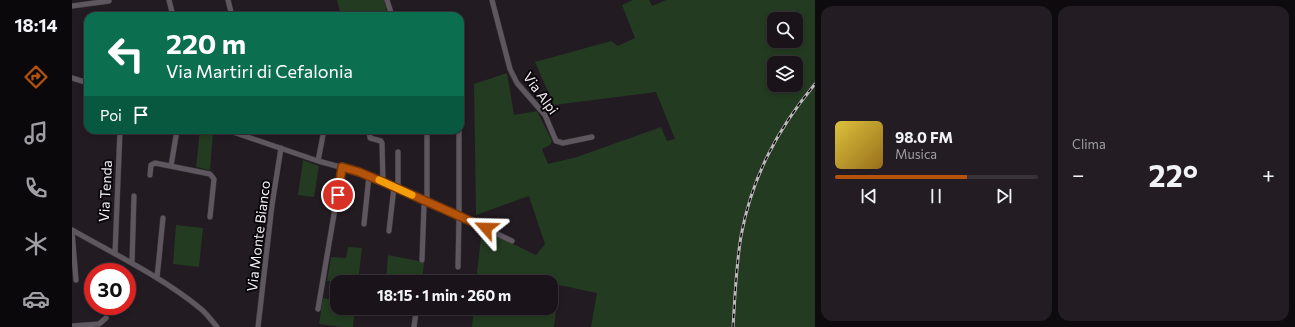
<!DOCTYPE html>
<html lang="it">
<head>
<meta charset="utf-8">
<style>
  body { margin:0; font-family:Commissioner,sans-serif; background:#231d23; color:#f1f3f6; height:100vh; display:flex; flex-direction:column; font-size:15px; white-space:nowrap }
  * { box-sizing:border-box; margin:0 }
  p { font-size:13px; color:#9f9ea2 }
  .icon { flex:none; width:22px; height:22px; fill:none; stroke:currentColor; stroke-width:2; stroke-linecap:round; stroke-linejoin:round }
  .map { position:relative; flex:1; overflow:hidden }
  .drawer { display:flex; flex-direction:column; gap:6px; padding:6px; background:#0e0b0e; width:480px }
  .drawer>* { flex:none }
  .hud { position:absolute; left:12px; top:12px; width:380px; height:122px; border-radius:12px; box-shadow:0 2px 6px #0003,0 0 0 1px #383339; background:#0b6e4f; color:#fff; overflow:hidden }
  .buttons { position:absolute; left:695px; top:12px; display:grid; gap:8px }
  .buttons a { display:grid; place-items:center; width:36px; height:36px; border-radius:8px; background:#1a141a; box-shadow:0 2px 6px #0003,0 0 0 1px #383339; font-size:20px }
  .speed { position:absolute; left:12px; top:263px; display:flex; gap:8px; font-size:20px; font-weight:700; text-align:center }
  .speed>* { display:grid; place-content:center; width:52px; height:52px; border-radius:50%; background:#1a141a; box-shadow:0 2px 6px #0003,0 0 0 1px #383339; line-height:1 }
  .speed .limit { border:6px solid #d22; background:#fff; color:#111 }
  .pin { position:absolute; display:grid; place-items:center; width:34px; height:34px; color:#fff; margin:-17px; border:2px solid #fff; border-radius:50%; box-shadow:0 1px 4px #0007 }
  .me { position:absolute; width:44px; margin:-22px; rotate:295deg; stroke-linejoin:round; filter:drop-shadow(0 0 3px #0008) }
  .turn { display:flex; align-items:center; gap:14px; height:84px; padding:0 16px; font-size:18px }
  .turn .icon { width:52px; height:52px; stroke-width:2.5 }
  .turn b { display:block; font-size:28px; line-height:34px }
  .then { display:flex; align-items:center; height:38px; padding:0 16px; background:#0003; gap:8px; font-size:15px }
  .big { font-size:30px; font-weight:700; line-height:1.1 }
  .drawer .tile { flex:1; display:flex; flex-direction:column; justify-content:center; gap:6px; min-width:0; padding:0 14px; border-radius:12px; background:#231d23 }
  .song { display:flex; align-items:center; gap:12px }
  .cover { width:48px; height:48px; border-radius:6px; background:linear-gradient(135deg,hsl(50 70% 55%),hsl(40 70% 35%)) }
  .played { height:4px; border-radius:2px; background:linear-gradient(90deg,#b45309 65%,#383339 65%) }
  .keys { display:flex; justify-content:space-around; direction:ltr }
  .heat { display:flex; justify-content:space-between; align-items:center; font-size:22px; direction:ltr }
  .drawer .tiles { flex:1; display:grid; gap:6px; grid-template-columns:repeat(2,1fr) }
  .trip { position:absolute; left:258px; top:275px; width:228px; height:40px; border-radius:12px; background:#1a141a; box-shadow:0 2px 6px #0003,0 0 0 1px #383339; font-weight:700; line-height:40px; text-align:center }
  main { display:flex; flex:1; min-height:0 }
  .tab-bar { display:flex; flex-direction:column; width:72px; justify-content:space-around; align-items:center; background:#0a080a; color:#9f9ea2 }
  .tab-bar .icon { width:28px; height:28px }
  .tab-bar .active { color:#b45309 }
  .tab-bar b { font-size:18px; color:#f1f3f6 }
  .map>svg:first-child { display:block }
  .green { fill:#233b21; fill-rule:evenodd }
  .lines { fill:none; stroke-linecap:round; stroke-linejoin:round }
  .minor-casing { stroke:#3a353a; stroke-width:6 }
  .minor { stroke:#5f575f; stroke-width:5 }
  .rail-casing { stroke:#beb8be; stroke-width:3 }
  .rail { stroke:#0a070a; stroke-width:1.5; stroke-dasharray:4.5; stroke-linecap:butt }
  .route-casing { stroke:#753606; stroke-width:10 }
  .route { stroke:#b45309; stroke-width:7 }
  .slow { stroke:#f59e0b; stroke-width:7 }
  .labels { text-anchor:middle; dominant-baseline:central; stroke-width:4; stroke-linejoin:round; paint-order:stroke }
  .street-label { font-size:14px; fill:#f4eff4; stroke:#0a070a }
</style>
</head>
<body>
<main>
<nav class="tab-bar">
<b>18:14</b>
<svg class="icon active" aria-label="directions" viewBox="0 0 24 24"><path d="M12 3l9 9-9 9-9-9zM9 14v-3h6M13 9l2 2-2 2"/></svg>
<svg class="icon" aria-label="music" viewBox="0 0 24 24"><path d="M9 18V5l10-2v13"/><circle cx="6" cy="18" r="3"/><circle cx="16" cy="16" r="3"/></svg>
<svg class="icon" aria-label="phone" viewBox="0 0 24 24"><path d="M5 4h4l2 5-3 2q2 4 5 5l2-3 5 2v4C11 20 4 13 5 4z"/></svg>
<svg class="icon" aria-label="climate" viewBox="0 0 24 24"><path d="M12 3v18M4 7l16 10M4 17L20 7"/></svg>
<svg class="icon" aria-label="car" viewBox="0 0 24 24"><path d="M5 17H2v-5l4-1 3-4h7l3 4 3 1v5h-3M9 17h6M6 11h13"/><circle cx="7" cy="17" r="2"/><circle cx="17" cy="17" r="2"/></svg>
</nav>
<div class="map">
<svg width="743" height="327" viewBox="0 0 743 327">
  <rect width="100%" height="100%" fill="#221b22"/>
  <path class="green" d="M265,0h47l4,16h-47z
    M561,0h16l3,6 14,-6h149v327h-224l6,-34 -38,-8 -5,42h-82l2,-19h77v-26h-75l6,-53 54,26 9,-11 -16,-48 -53,19 -2,-131 33,-11 7,42 23,-4 15,30 -2,4 -8,4 6,15 29,-7 84,-30 6,14 8,-2 -19,-47 -102,13 -19,-43 76,-21 7,5 17,-8 -13,-33zM702,19h22v22h-22zM702,63h22v22h-22z
    M128,130h8l5,2 -3,38 -14,-3z
    M231,160l16,6 -5,31 -16,-2z
    M104,225l27,3 -4,39 -26,-3z
    M276,247l14,1 -4,34 -31,-1 4,-24 15,1z
    M316,255l36,7 -2,20h-36z
    M251,298l14,3v7h18l-2,19h-11l-23,-3z"/>
  <g class="lines">
    <g class="minor-casing">
      <path id="minor" d="M97,0l4,16
        M156,0l4,16
        M315,0l5,16
        M420,0l18,69 7,14 28,32 11,26 7,2 29,-6
        M0,6l37,-5
        M0,78l16,5
        M155,130l91,31 41,11 77,33 76,36
        M262,130h8
        M297,130l1,8 11,3 1,2 1,39
        M326,152v37
        M246,161l6,-31
        M99,166l6,-36
        M78,175l1,-10 4,-2 55,11 4,5 -4,38
        M292,224l5,-48
        M0,230c44,25 90,47 129,79 6,5 11,12 16,18
        M0,231l4,49
        M317,231l5,-44
        M43,254l5,-124
        M350,260l2,-54 3,-4v-72
        M60,263l2,-67
        M386,267l1,-51v-86
        M85,278l6,-60
        M246,309l24,-142
        M0,326l27,-2 7,-6
        M186,327l14,-122 9,-57
        M342,327l2,-15"/>
    </g>
    <use href="#minor" class="minor"/>
    <g class="rail-casing">
      <path id="rail" d="M661,327c2,-30 3,-61 8,-91 11,-59 36,-106 74,-152"/>
    </g>
    <use href="#rail" class="rail"/>
  </g>
  <g class="lines">
    <g class="route-casing">
      <path id="route" d="M266,195l4,-28 17,5 24,10 103,46"/>
    </g>
    <use href="#route" class="route"/>
    <path class="slow" d="M307,180l33,15"/>
  </g>
  <g class="labels">
    <g class="street-label">
      <text transform="translate(469 93) rotate(54)">Via Alpi</text>
      <text transform="translate(33 191) rotate(-87)">Via Tenda</text>
      <text transform="translate(186 236) rotate(-83)">Via Monte Bianco</text>
    </g>
  </g>
</svg>
<div class="buttons">
<a><svg class="icon" aria-label="search" viewBox="0 0 24 24"><circle cx="10" cy="10" r="6"/><path d="M15 15l6 6"/></svg></a>
<a><svg class="icon" aria-label="layers" viewBox="0 0 24 24"><path d="M12 4l9 5-9 5-9-5zM3 14l9 5 9-5"/></svg></a>
</div>
<div class="speed"><div class="limit">30</div></div>
<div class="pin" style="left:266px;top:195px;background:#d93025"><svg class="icon" aria-label="arrive" viewBox="0 0 24 24"><path d="M6 21V4h12l-3 4 3 4H6"/></svg></div>
<svg class="me" style="left:414px;top:228px" viewBox="-20 -20 40 40"><path d="M0-17L14 15 0 8-14 15z" fill="#b45309" stroke="#fff" stroke-width="4"/></svg>
<div class="trip">18:15 · 1 min · 260 m</div>
<div class="hud">
<div class="turn"><svg class="icon" aria-label="left" viewBox="0 0 24 24"><path d="M17 20v-9H6M10 6l-5 5 5 5"/></svg><div><b>220 m</b>Via Martiri di Cefalonia</div></div>
<div class="then">Poi<svg class="icon" aria-label="arrive" viewBox="0 0 24 24"><path d="M6 21V4h12l-3 4 3 4H6"/></svg></div>
</div>
</div>
<section class="drawer">
<div class="tiles">
<div class="tile">
<div class="song"><i class="cover"></i><div><b>98.0 FM</b><p>Musica</p></div></div>
<div class="played"></div>
<div class="keys"><svg class="icon" aria-label="previous" viewBox="0 0 24 24"><path d="M18 5L8 12l10 7zM5 5v14"/></svg><svg class="icon" aria-label="pause" viewBox="0 0 24 24"><path d="M8 5v14M16 5v14"/></svg><svg class="icon" aria-label="next" viewBox="0 0 24 24"><path d="M6 5l10 7-10 7zM19 5v14"/></svg></div>
</div>
<div class="tile"><p>Clima</p>
<div class="heat"><a>−</a><b class="big">22°</b><a>+</a></div>
</div>
</div>
</section>
</main>
</body>
</html>
